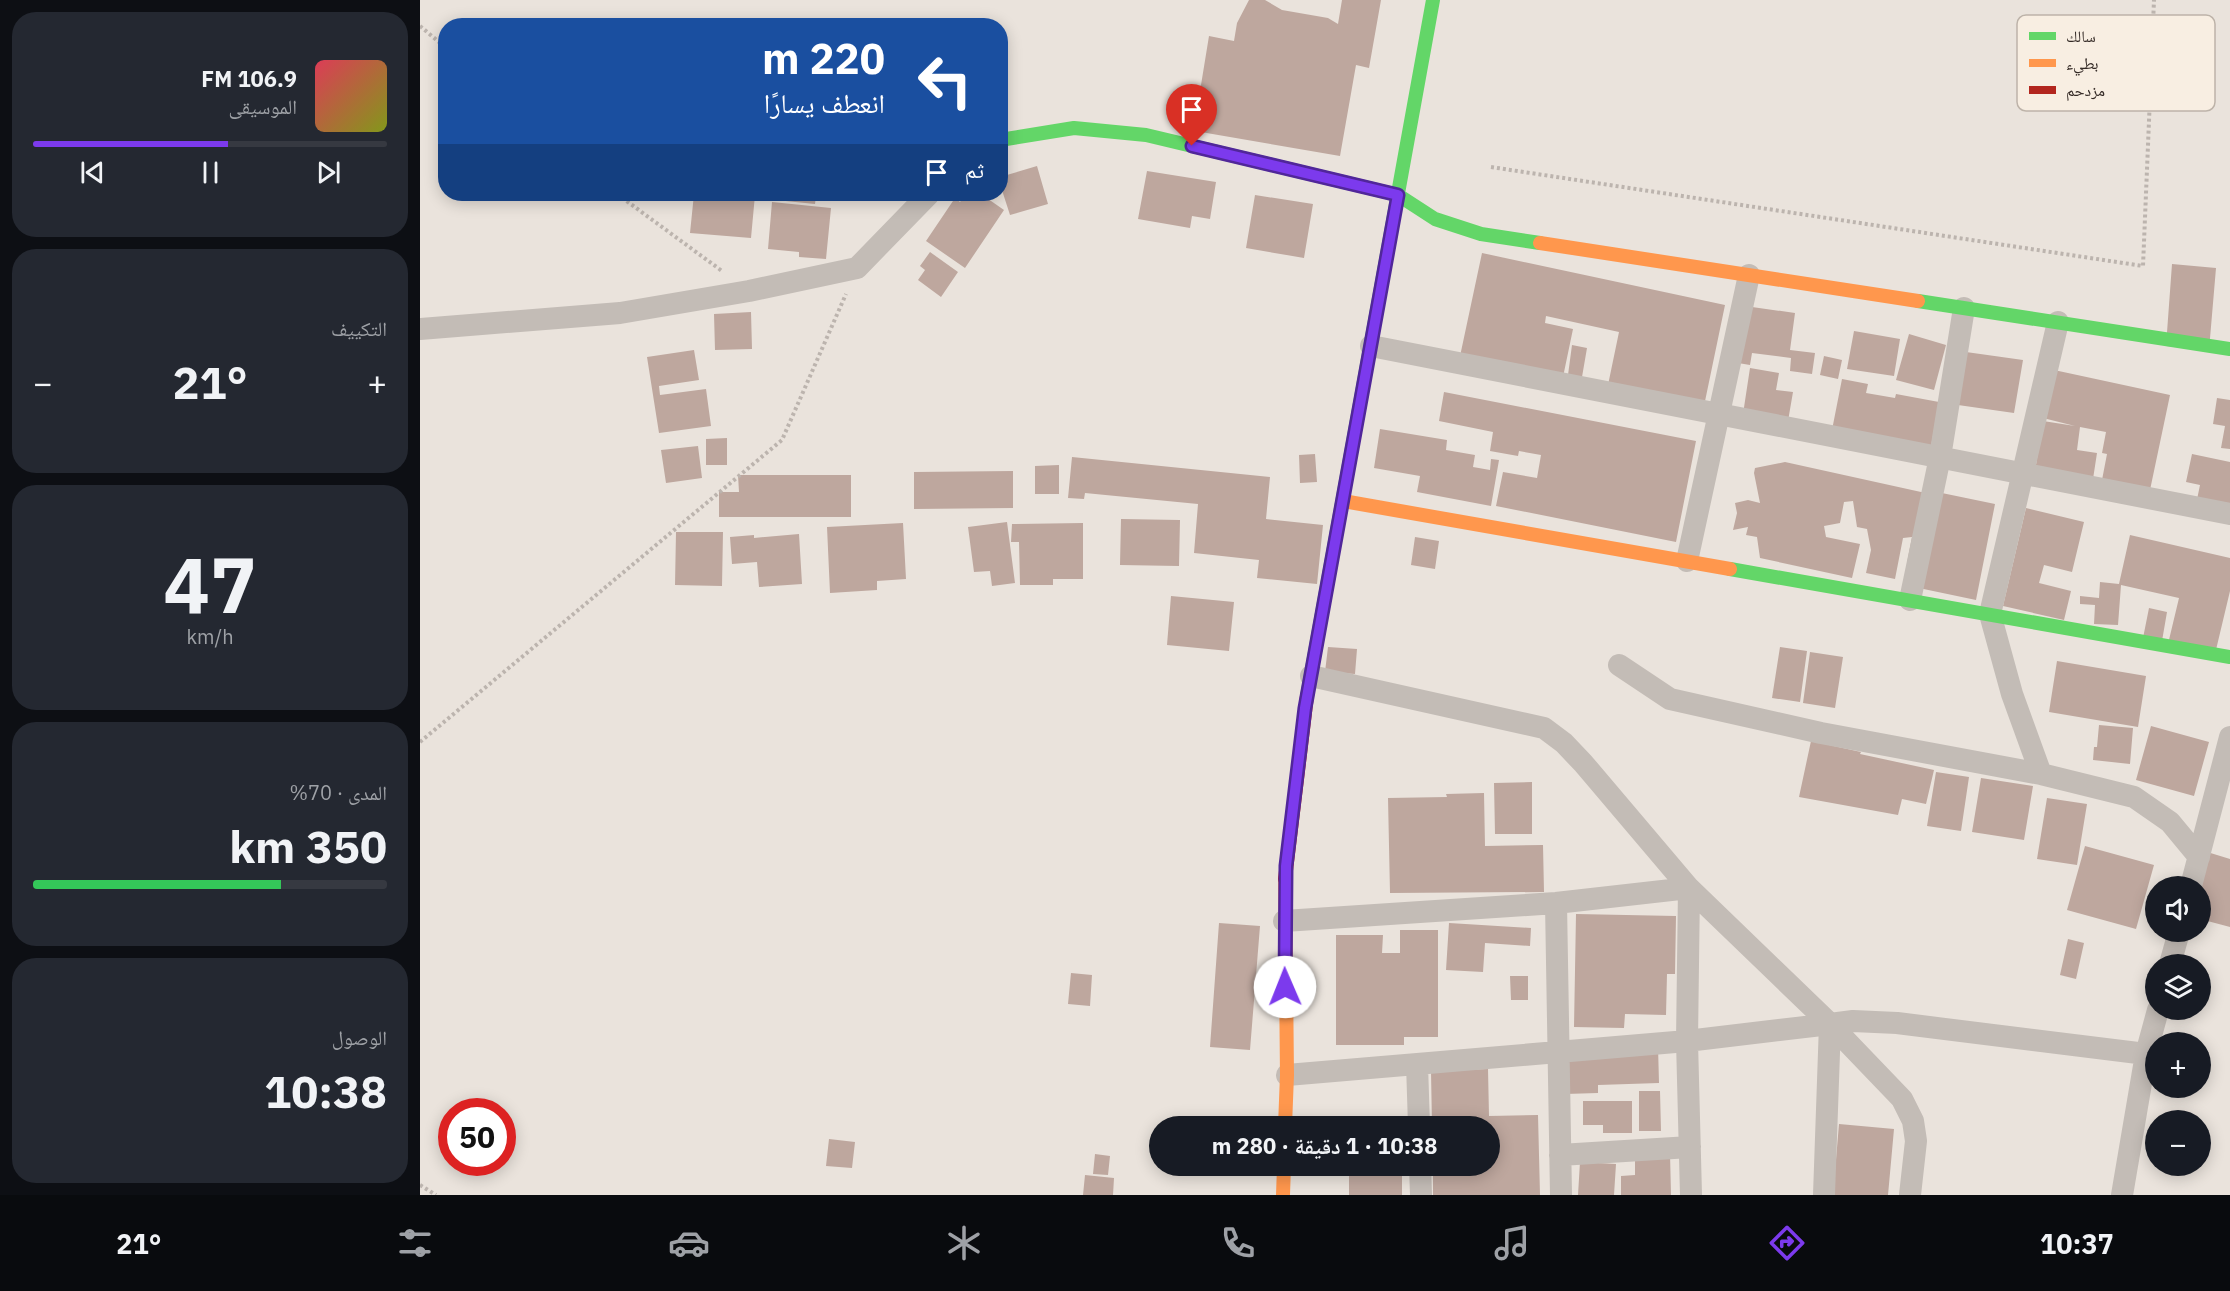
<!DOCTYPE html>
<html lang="ar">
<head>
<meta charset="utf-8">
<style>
  body { margin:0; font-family:"IBM Plex Sans","Noto Naskh Arabic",sans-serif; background:#242831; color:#f1f3f6; direction:rtl; height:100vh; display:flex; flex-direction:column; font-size:22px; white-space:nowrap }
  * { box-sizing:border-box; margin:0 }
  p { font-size:20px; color:#9ea1a6 }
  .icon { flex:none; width:33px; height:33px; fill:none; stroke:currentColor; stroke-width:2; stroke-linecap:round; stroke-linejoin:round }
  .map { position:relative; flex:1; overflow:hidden; direction:ltr }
  .sheet { display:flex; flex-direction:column; gap:12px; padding:12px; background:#0d0f14; width:420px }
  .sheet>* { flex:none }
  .top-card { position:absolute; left:18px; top:18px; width:570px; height:183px; border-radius:24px; box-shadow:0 3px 15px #0003; direction:rtl; background:#1a4fa0; color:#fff; overflow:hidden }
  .fabs { position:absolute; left:1725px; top:876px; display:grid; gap:12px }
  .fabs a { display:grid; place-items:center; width:66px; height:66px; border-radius:50%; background:#171b24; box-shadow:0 3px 15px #0003; font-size:30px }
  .speed { position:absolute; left:18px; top:1098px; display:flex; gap:12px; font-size:30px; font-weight:700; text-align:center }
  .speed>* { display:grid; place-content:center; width:78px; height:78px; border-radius:50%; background:#171b24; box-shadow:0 3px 15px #0003; line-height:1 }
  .speed .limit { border:9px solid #d22; background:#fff; color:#111 }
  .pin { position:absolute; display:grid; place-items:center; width:51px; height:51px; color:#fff; margin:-62px -26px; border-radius:50% 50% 50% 0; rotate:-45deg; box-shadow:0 0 6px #0007 }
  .pin .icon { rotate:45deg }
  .me { position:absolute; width:66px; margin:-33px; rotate:359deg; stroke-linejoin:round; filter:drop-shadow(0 0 4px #0008) }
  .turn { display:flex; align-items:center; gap:21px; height:126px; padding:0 24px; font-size:27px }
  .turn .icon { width:78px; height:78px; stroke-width:2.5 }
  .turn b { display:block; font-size:42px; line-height:51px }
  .then { display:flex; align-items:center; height:57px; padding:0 24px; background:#0003; gap:12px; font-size:22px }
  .big { font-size:45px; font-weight:700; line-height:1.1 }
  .sheet .card { flex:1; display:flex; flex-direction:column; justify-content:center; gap:9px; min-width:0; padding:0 21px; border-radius:24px; background:#242831 }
  .sheet .dial { align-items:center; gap:0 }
  .dial b { font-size:78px; line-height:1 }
  .song { display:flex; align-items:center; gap:18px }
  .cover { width:72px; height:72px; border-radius:9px; background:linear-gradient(135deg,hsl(350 70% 55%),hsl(70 70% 35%)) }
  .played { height:6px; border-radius:3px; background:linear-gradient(90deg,#7c3aed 55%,#363941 55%) }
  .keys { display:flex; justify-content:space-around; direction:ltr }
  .heat { display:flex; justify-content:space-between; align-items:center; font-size:33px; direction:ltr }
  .charge { height:9px; border-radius:4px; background:linear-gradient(90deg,#34c759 70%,#363941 0) }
  .trip { position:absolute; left:729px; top:1116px; width:351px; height:60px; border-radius:30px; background:#171b24; box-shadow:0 3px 15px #0003; font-weight:700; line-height:60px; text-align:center; direction:rtl }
  .tabs { display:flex; height:96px; justify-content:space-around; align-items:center; background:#090b0e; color:#9ea1a6 }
  .tabs .icon { width:42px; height:42px }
  .tabs .current { color:#7c3aed }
  .tabs b { font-size:27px; color:#f1f3f6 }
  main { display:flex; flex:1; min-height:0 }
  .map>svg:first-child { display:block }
  .building { fill:#bea79e }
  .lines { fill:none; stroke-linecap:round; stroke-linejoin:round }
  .path { stroke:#bcb4ae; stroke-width:4; stroke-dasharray:3 3; stroke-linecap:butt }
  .street { stroke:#c3bcb6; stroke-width:22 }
  .fast { stroke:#63d668; stroke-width:14 }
  .slow { stroke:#ff974d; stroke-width:14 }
  .jam { stroke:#b3261e; stroke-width:14 }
  .route-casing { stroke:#51269a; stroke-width:15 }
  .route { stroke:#7c3aed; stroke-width:10 }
  .key { fill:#f8eee2; stroke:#bdb3a9; stroke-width:1.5 }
  .key-label { font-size:16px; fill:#332925 }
</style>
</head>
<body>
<main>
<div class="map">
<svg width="1810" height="1195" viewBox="0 0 1810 1195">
  <rect width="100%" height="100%" fill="#eae3dc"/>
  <path class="building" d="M829,0h16l17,10 46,8 10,6 4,-24h39l-12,68 -13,-3 -16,91 -145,-25 -6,-4 5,-31 7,-11 8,-49 25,5 3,-18z
    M617,166l11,38 -38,11 -10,-31v-7z
    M727,171l69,11 -6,37 -18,-3 -2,12 -52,-9z
    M274,194l61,1 -4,43 -61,-5z
    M346,194h68v3l-18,-1 -1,8 -49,-5z
    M546,194h15l23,16 -39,58 -39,-27 29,-43 5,4z
    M835,195l58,9 -9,54 -58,-10z
    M352,202l59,6 -5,51 -27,-2v-5l-31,-3z
    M510,252l28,20 -17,25 -23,-17 7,-10 -5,-4z
    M1062,253l243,52 -21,101 -96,-21 11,-53 -73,-16 -1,7 28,6 -10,48 -104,-16z
    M1752,264l44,4 -7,82 -43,-4z
    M1325,306l50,7 -5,37 25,3 -3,21 -22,-3 1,-13 -39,-5 -2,12 -12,-2z
    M331,312l1,37 -37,1 -1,-36z
    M1434,331l46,8 -6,37 -47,-7z
    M1489,334l37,11 -12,45 -38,-10z
    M1152,345l15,3 -5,29 -14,-2z
    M274,350l5,30 -40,6 1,9 46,-6 5,37 -52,7 -12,-76z
    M1546,352l57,8 -9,53 -56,-8z
    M1404,356l18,4 -4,19 -18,-4z
    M1330,368l29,5 -3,17 17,2 -5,29 -45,-7z
    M1634,370l116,25 -20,95 -48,-10 5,-26 -5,-1 4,-21 -26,-5 -3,23 20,3 -4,26 -58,-8 8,-50 32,5 -32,-8z
    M1422,379l26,5 -2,9 29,5 1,-4 43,8 -9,50 -98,-22z
    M1024,392l252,49 -20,101 -180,-36 7,-34 34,6 4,-23 -22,-4 -1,5 -28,-5 3,-19 -54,-11z
    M1797,398l13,2v49l-9,-1 4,-22 -12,-2z
    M960,429l67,11 -1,10 29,5 -2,12 17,3 1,-11 8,1 -8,46 -74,-14 3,-16 -46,-8z
    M307,438v27h-21v-26z
    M278,446l4,32 -36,5 -5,-33z
    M895,454l2,28 -17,1 -1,-28z
    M1772,454l38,8v59l-36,-7 6,-29 -14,-3z
    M652,457l198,20 -4,42 57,6 -6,59 -60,-6 2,-18 -65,-7 4,-49 -113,-11 -1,6 -16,-1z
    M1365,462l136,30h16l58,12 -19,96 -62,-13 -7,-24 5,-26 -9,1 -8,41 -29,-6 5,-23 -4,-21 -10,-2 -4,-26 -9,1 -4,21 -16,3 2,11 34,7 -8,34 -92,-20 -3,-21 -11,-2 2,-8 -15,3 4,-17 -2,-10 13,-3 12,3 -6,-30 1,-5z
    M639,465v29h-24v-28z
    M593,471v37l-99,1v-37z
    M318,475h113v42h-132v-25h20z
    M1606,508l58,14 -12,50 -28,-7 -5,18 32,8 -7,29 -61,-14z
    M701,519l59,1 -1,46 -59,-1z
    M587,522l8,61 -23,3 -2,-15 -16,1 -6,-45z
    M483,523l3,56 -29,2v9l-47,3 -3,-66z
    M663,523v56h-30v6h-33l-1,-43h-8l1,-18z
    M256,532h47l-1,54 -47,-1z
    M379,534l3,50 -43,3 -2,-25 -25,2 -2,-27 24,-2v3z
    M1710,535l100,23v33l-15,63 -47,-10 11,-46 -58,-13 -3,40 -24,-1 1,-19 -15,-1v-8l19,2 1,-16 19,2z
    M995,537l24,4 -4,28 -24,-4z
    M751,596l63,6 -5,49 -62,-6z
    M1729,608l18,4 -5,29 -19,-3z
    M908,647l29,2 -2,25 -30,-2z
    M1360,647l27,4 -7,51 -28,-4z
    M1390,652l33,5 -8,51 -32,-5z
    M1637,661l89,15 -8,51 -89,-15z
    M1679,725l34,3 -3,36 -37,-4 1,-13h3z
    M1731,726l58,16 -15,54 -58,-16z
    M1391,741l50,11 -1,2 74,16 -8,34 -24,-5 -4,16 -99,-18z
    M1516,772l33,5 -8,54 -34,-5z
    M1561,778l52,8 -9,54 -52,-8z
    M1112,782v52h-37l-1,-51z
    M1064,793l1,53 58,-1 1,47 -154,1 -2,-95 59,-1 -1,-3z
    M1627,798l40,6 -10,61 -40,-6z
    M1665,846l69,19 -18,64 -69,-19z
    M1784,851l26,8v68l-30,-8z
    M1156,914l100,2 -1,58h-8l-1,41 -41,-1 -1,14 -50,-1z
    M799,923l41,3 -10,124 -40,-3z
    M1029,923l82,5 -1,18 -45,-3 -2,29 -37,-2z
    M980,930h38v107h-34v8h-68v-110h47l-1,18h18z
    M1648,939l16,4 -8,36 -16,-4z
    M651,973l21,2 -2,31 -22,-2z
    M1090,976h18v24h-17z
    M1238,1046l1,37 -61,2v8l-33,1 -1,-38z
    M1068,1069l1,47 49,-1 2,80h-107v-29h57v-40h-58l-1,-55z
    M1219,1091h21l1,40h-22z
    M1163,1101h49v32h-29v-8h-20z
    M1419,1124l55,5 -6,66h-55z
    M409,1139l26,3 -3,26 -26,-2z
    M1250,1153l1,42h-50v-19l14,-1v-21z
    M675,1154l15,2 -2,19 -15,-1z
    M1160,1162l36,2 -2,31h-36z
    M929,1166h53v29h-53z
    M665,1175l29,3 -1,17h-30z"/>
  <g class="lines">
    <path class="path" d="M0,26l26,22
      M1071,167l652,99 11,-266
      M197,194l105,77
      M0,742l362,-302 64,-146
      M0,1185l16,10"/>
    <path class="street" d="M0,329l200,-16 129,-22 108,-23 72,-74
      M951,346l859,168
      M1267,561l62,-286
      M1490,600l30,-143 24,-149
      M1199,665l51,34 151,34 220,41 93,23 36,25 29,35
      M891,676l233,52 20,15 19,20 106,125 -2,153 4,154
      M1621,774l-29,-80 -22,-80 68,-292
      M1771,886l39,-149
      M1136,903l5,292
      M864,921l272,-18 133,-15 141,136 72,75 11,22 3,20 -6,54
      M1750,964l9,-32
      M1410,1024l23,-3 44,2 249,31
      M997,1064l2,62
      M867,1075l400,-34 143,-17 -6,171
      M1140,1155l130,-8
      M1000,1166l1,29
      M1702,1195l24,-141 12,-44"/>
    <path class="fast" d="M580,140l74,-12 72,7 252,60 37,24 46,15 59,9
      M1498,301l312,48
      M1310,569l500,88
      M887,696l126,-696"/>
    <path class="slow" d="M1120,243l378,58
      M923,501l387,68
      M865,879l2,196 -2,51
      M863,1195l1,-29"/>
    <path class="jam" d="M865,879l22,-183"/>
  </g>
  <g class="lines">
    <g class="route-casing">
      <path id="route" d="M772,146l206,49 -93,513 -19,158 -1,121"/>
    </g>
    <use href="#route" class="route"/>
  </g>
  <rect x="1597" y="15" width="198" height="96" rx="9" class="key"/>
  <rect x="1609" y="32" width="27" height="8" fill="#63d668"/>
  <rect x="1609" y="59" width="27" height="8" fill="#ff974d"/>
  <rect x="1609" y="86" width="27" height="8" fill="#b3261e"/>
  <g class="key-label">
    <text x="1646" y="42">سالك</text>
    <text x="1646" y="69">بطيء</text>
    <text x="1646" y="96">مزدحم</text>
  </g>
</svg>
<div class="fabs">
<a><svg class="icon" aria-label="sound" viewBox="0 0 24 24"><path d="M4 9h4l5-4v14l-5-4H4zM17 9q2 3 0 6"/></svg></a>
<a><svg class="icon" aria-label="layers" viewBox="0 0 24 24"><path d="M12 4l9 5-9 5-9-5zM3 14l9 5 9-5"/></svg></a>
<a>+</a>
<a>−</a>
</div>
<div class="speed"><div class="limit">50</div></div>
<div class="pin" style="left:772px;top:146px;background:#d93025"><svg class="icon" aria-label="arrive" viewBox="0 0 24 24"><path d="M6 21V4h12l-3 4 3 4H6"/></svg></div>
<svg class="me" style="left:865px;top:987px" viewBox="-20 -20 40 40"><circle r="19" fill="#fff"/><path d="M0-13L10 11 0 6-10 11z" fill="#7c3aed"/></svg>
<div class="trip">10:38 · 1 دقيقة · 280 m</div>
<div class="top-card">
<div class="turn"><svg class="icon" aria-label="left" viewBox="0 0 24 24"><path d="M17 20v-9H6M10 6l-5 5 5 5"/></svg><div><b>220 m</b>انعطف يسارًا</div></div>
<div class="then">ثم<svg class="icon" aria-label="arrive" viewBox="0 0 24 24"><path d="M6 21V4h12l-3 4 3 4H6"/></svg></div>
</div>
</div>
<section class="sheet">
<div class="card">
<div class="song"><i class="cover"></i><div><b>106.9 FM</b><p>الموسيقى</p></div></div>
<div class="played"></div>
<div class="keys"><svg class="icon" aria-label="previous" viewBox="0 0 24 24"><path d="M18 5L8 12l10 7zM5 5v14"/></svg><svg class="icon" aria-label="pause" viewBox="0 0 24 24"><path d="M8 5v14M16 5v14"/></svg><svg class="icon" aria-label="next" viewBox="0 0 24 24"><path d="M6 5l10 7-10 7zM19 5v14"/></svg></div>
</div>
<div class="card"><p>التكييف</p>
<div class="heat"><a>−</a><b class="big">21°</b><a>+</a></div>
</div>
<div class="card dial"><b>47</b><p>km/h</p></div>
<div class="card"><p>المدى · 70%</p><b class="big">350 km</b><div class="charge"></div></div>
<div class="card"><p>الوصول</p><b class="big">10:38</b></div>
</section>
</main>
<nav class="tabs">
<b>10:37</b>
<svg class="icon current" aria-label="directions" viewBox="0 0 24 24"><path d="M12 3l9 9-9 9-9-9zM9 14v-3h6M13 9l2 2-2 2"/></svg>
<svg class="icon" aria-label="music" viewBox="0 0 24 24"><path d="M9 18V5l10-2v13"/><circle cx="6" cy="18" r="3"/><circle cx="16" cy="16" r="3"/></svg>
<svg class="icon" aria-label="phone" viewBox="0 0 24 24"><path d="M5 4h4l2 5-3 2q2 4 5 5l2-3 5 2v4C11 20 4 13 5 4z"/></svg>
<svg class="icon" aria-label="climate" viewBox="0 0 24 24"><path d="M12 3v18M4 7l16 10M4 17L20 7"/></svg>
<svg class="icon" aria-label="car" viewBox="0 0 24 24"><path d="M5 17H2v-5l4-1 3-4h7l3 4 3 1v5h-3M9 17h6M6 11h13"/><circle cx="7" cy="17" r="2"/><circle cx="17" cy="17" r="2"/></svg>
<svg class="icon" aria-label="filters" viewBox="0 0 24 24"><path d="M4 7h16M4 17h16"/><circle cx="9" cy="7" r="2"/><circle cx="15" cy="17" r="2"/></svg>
<b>21°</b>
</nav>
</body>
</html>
